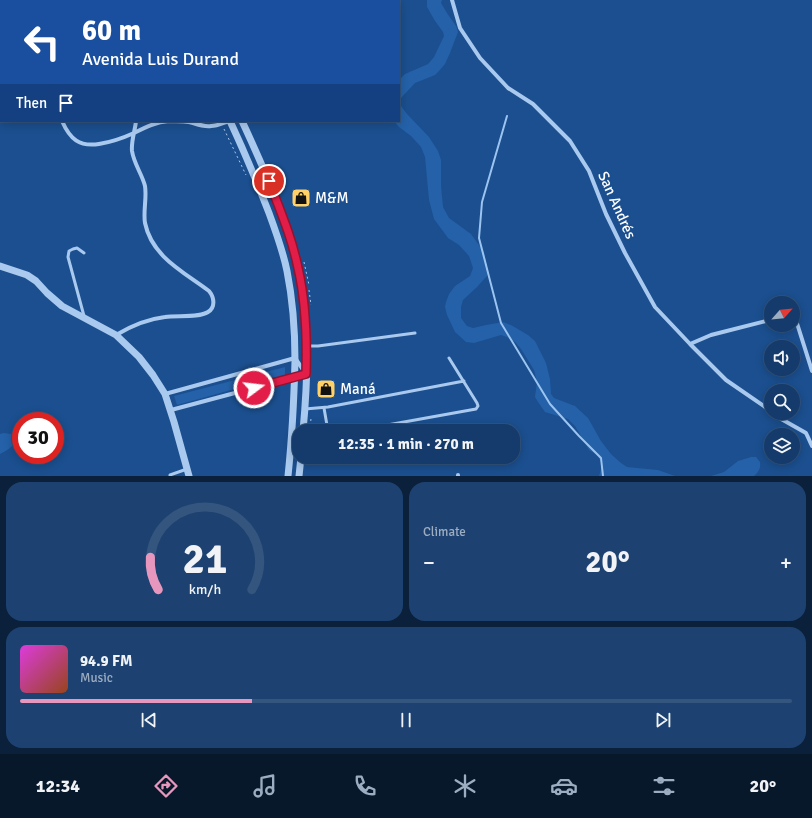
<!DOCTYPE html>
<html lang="en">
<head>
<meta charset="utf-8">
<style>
  body { margin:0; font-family:Signika,sans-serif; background:#1d4271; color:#f1f3f6; height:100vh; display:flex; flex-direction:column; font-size:15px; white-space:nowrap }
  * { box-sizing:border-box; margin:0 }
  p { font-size:13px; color:#9dadc1 }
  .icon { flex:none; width:22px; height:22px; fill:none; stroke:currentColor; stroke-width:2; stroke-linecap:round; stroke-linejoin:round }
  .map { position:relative; height:476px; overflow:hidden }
  .side { display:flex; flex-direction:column; gap:6px; padding:6px; background:#0b203b; flex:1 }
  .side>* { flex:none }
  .hud { position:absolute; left:0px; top:0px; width:400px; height:122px; box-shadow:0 2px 10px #0003,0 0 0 1px #33557e; background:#1a4fa0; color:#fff; overflow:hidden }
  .needle { width:26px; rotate:63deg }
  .fabs { position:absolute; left:764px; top:296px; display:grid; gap:8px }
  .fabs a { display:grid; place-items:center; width:36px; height:36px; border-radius:50%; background:#143b6b; box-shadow:0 2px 10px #0003,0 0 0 1px #33557e; font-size:20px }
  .speed { position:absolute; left:12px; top:412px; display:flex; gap:8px; font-size:20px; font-weight:700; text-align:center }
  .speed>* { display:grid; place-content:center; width:52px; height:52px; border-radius:50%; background:#143b6b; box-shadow:0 2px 10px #0003,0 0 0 1px #33557e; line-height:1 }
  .speed .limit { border:6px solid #d22; background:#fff; color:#111 }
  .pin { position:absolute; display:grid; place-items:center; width:34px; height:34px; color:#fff; margin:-17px; border:2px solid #fff; border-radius:50%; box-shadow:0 1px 4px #0007 }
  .me { position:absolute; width:44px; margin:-22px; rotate:75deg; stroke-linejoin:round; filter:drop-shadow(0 0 3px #0008) }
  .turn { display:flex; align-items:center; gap:14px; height:84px; padding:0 16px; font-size:18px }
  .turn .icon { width:52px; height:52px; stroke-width:2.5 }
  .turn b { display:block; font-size:28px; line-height:34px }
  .then { display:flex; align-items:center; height:38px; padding:0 16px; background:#0003; gap:8px; font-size:15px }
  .big { font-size:30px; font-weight:700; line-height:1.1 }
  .side .card { flex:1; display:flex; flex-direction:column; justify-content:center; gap:6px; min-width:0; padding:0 14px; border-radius:16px; background:#1d4271 }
  .side .dial { align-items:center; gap:0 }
  .dial svg { height:104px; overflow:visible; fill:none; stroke:#33557e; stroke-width:7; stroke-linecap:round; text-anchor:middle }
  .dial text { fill:#f1f3f6; stroke:none }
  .song { display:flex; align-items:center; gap:12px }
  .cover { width:48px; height:48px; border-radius:6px; background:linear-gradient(135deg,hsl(300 70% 55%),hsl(20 70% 35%)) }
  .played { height:4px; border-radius:2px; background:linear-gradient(90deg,#e797bd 30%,#33557e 30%) }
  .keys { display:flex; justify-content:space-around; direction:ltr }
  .heat { display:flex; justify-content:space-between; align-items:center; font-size:22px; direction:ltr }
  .side .tiles { flex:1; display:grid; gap:6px; grid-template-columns:1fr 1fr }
  .card:last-child { grid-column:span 2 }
  .trip { position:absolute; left:292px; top:424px; width:228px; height:40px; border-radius:16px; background:#143b6b; box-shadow:0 2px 10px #0003,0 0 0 1px #33557e; font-weight:700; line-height:40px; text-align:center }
  .dock { display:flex; height:64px; justify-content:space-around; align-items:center; background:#08182b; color:#9dadc1 }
  .dock .icon { width:28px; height:28px }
  .dock .current { color:#e797bd }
  .dock b { font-size:18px; color:#f1f3f6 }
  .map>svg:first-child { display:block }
  .green { fill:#2461a8 }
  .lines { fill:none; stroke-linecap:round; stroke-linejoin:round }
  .stream { stroke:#9cc4f0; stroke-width:2 }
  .path { stroke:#a9c9ee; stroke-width:1; stroke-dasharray:2 3; stroke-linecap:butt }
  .service { stroke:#a9c9ee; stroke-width:3 }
  .minor { stroke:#a9c9ee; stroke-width:4 }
  .tertiary { stroke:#a9c9ee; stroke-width:7 }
  .route-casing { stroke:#92132f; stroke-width:10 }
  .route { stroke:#e11d48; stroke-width:7 }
  .labels { text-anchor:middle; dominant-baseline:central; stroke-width:4; stroke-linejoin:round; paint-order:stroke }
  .poi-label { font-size:15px; fill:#fff; stroke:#1b4f8f; text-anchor:start }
  .street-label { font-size:15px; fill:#fff; stroke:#1b4f8f }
</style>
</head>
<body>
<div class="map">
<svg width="812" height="476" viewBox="0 0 812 476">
  <rect width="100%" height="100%" fill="#1b4f8f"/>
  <path class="green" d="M427,0h15l-1,3 6,10 9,13 2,6 -8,21 -5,11 -6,7 -4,4 -20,8 -14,15v8l6,8 22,23 9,14 3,9v26l2,21 6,11 22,16 13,18 4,19 -1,5 -10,11 -14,13 -2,7v11l6,8 6,2 13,-3 17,-3 8,3 17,10 7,6 11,22 4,16 1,15 3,4 21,8 13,12 13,23 10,13 10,9 6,4 31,3 17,6h-76l2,-7v-7l-4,-7 -8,-5 -14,-24 -7,-7 -23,-7 -7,-10 -3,-5 2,-15 -3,-12 -13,-21 -6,-7 -8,-5 -6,-2 -27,8 -8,-1 -11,-10 -8,-17 -2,-8 1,-5 3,-8 6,-8 15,-10 3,-8 -4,-12 -10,-11 -11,-7 -14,-19 -5,-19 -4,-43 -4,-10 -10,-11 -12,-9 -5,-6h5v-41l6,-6 23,-10 6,-7 10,-21 -1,-4 -8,-11 -8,-14z
    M285,367v8l-108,30 -3,-9z
    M4,433l7,1c9,10 -3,16 -11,20v-20z
    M751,457h5l4,5c1,6 -1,10 -6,14h-43l13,-4 14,-11z"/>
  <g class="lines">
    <path class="stream" d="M507,116l-25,86 -3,36 22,85 49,81 29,32 22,22 2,18"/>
    <path class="path" d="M165,0l1,1
      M224,129l22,46
      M304,262l5,23
      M309,290l2,15
      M310,431l1,-13"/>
    <path class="service" d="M84,316l-16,-59 1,-6 4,-2 4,-1 7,5
      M307,346h11l97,-13
      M324,408l4,23
      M305,409l23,-2 136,-26
      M354,431l122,-22 2,-3 -1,-3 -28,-45
      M170,476v-1l17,-6"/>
    <path class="minor" d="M452,0l8,28 20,30 28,30 25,16 37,37 19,30 17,43 19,39 30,54 35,37 36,36 45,31
      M62,121c8,18 17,26 37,23 13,-2 24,-6 35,-11 12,-6 22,-11 35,-12 8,0 17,0 24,2 6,2 12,4 18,3 6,0 12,-3 18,-5
      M795,317l17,54
      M116,335c15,-9 32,-16 49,-18 11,-2 34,1 43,-5 8,-5 6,-15 1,-21 -25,-19 -57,-34 -64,-68 -2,-12 2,-25 0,-37 -3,-12 -11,-22 -13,-35 -1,-10 3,-20 4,-30
      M690,344l21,-9 59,-15
      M165,394l130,-36 11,16 -135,36
      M773,413l10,7 23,13 6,13
      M458,475v1"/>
    <path class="tertiary" d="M173,0v1
      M186,0v1
      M230,121c14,30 27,61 39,92 7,19 14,38 18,58 6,30 8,60 8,90 -1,38 -3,77 -7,115
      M242,121c13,28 26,57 37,86 7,20 15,40 19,61 12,53 10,109 5,163
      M0,266l27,9 9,6 11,12 15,13 54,29 23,22 14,18 12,19 9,28 15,54
      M299,476l2,-19"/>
  </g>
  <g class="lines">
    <g class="route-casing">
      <path id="route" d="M254,388l52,-14c1,-35 0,-72 -8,-106 -6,-30 -18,-58 -29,-87"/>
    </g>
    <use href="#route" class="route"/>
  </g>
  <defs>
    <g id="shop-square" transform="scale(1)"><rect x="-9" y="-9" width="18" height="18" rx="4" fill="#ffd166" stroke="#1b4f8f"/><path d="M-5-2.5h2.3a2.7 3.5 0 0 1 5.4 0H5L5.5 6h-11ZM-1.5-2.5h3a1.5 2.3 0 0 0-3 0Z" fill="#111"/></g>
  </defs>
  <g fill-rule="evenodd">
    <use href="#shop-square" x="301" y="198"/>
    <use href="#shop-square" x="326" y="389"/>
  </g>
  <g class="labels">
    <g class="poi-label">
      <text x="315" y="198">M&amp;M</text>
      <text x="340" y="389">Maná</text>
    </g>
    <g class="street-label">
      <text transform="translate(617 205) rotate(66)">San Andrés</text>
    </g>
  </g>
</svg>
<div class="fabs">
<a><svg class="needle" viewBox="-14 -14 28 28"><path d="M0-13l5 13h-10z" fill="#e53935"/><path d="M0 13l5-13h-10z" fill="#9dadc1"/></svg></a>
<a><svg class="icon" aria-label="sound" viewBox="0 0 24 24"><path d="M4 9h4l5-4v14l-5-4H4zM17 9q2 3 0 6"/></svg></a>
<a><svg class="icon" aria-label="search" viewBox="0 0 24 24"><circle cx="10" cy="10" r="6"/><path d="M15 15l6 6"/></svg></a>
<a><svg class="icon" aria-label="layers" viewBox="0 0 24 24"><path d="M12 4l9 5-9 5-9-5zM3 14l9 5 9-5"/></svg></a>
</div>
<div class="speed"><div class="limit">30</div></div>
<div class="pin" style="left:269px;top:181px;background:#d93025"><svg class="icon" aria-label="arrive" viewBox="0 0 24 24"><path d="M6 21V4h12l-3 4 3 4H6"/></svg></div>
<svg class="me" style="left:254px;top:388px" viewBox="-20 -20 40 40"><circle r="17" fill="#e11d48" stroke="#fff" stroke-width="3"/><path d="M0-11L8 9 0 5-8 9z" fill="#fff"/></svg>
<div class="trip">12:35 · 1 min · 270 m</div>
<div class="hud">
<div class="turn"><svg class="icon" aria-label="left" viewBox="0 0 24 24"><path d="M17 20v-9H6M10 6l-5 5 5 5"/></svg><div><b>60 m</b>Avenida Luis Durand</div></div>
<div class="then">Then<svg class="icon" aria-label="arrive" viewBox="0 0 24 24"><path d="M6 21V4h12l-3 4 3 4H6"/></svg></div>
</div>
</div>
<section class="side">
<div class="tiles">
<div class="card dial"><svg viewBox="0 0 100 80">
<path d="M14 69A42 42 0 1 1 86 69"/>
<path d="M14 69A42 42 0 0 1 8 44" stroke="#e797bd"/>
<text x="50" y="56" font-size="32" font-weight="700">21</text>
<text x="50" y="72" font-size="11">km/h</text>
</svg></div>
<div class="card"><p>Climate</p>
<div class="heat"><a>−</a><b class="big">20°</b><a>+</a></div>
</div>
<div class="card">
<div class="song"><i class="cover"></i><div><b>94.9 FM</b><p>Music</p></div></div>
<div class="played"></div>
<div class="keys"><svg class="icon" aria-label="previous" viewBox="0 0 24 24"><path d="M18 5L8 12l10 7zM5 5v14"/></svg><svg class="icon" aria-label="pause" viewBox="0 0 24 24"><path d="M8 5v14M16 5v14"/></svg><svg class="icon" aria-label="next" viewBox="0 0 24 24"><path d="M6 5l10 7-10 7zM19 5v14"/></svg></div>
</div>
</div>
</section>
<nav class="dock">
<b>12:34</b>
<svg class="icon current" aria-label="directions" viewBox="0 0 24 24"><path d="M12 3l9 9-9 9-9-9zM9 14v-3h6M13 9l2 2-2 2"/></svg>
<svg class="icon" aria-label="music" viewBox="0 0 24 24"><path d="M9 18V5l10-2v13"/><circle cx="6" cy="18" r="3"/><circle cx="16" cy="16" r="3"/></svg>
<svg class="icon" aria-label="phone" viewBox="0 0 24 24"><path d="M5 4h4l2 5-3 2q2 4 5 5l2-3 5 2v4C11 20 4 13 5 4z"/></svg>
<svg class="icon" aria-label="climate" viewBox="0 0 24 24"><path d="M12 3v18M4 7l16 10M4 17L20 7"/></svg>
<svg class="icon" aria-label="car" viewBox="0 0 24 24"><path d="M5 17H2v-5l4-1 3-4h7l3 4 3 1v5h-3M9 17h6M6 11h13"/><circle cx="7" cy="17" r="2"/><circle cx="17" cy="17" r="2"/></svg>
<svg class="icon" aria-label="filters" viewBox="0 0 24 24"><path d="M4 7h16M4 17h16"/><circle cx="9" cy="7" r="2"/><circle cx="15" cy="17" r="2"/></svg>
<b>20°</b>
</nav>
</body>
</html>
